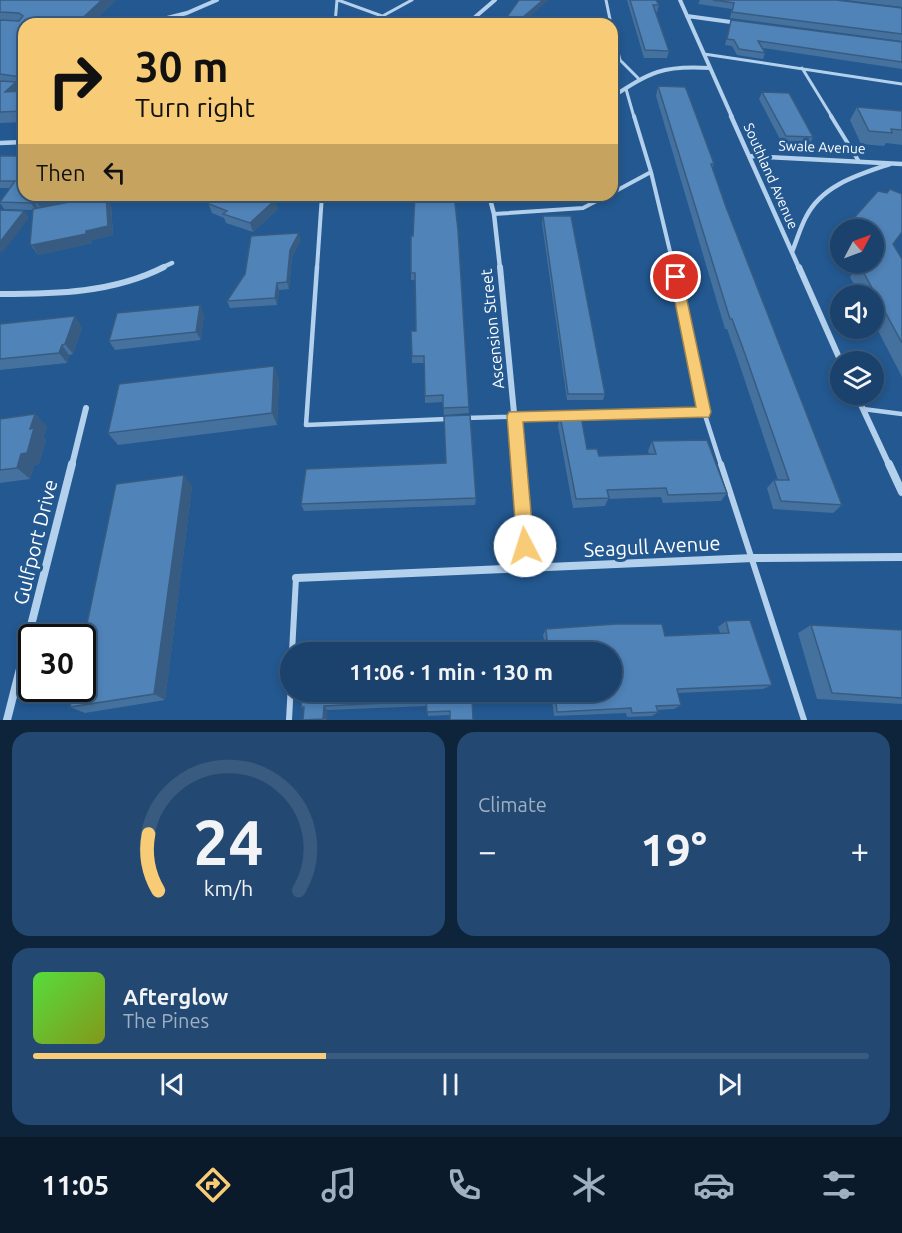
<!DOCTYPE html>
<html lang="en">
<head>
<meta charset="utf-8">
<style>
  body { margin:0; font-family:Ubuntu,sans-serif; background:#234972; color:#f1f3f6; height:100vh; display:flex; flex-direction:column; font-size:22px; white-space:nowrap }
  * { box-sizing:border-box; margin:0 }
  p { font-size:20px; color:#9fb0c2 }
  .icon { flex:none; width:33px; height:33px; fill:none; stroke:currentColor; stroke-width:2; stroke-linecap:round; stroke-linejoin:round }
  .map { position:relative; height:720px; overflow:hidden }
  .panel { display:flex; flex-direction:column; gap:12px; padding:12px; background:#0e243b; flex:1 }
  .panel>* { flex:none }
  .banner { position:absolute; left:18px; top:18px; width:600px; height:183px; border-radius:18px; box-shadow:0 3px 9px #0003,0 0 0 2px #385b7f; background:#f8cc76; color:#111; overflow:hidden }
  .needle { width:39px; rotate:49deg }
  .controls { position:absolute; left:830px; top:219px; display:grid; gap:12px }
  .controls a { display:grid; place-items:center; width:54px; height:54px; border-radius:50%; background:#1a426c; box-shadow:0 3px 9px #0003,0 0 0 2px #385b7f; font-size:30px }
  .speed { position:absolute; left:18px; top:624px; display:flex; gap:12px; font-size:30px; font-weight:700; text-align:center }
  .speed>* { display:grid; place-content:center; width:78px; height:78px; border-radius:50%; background:#1a426c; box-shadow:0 3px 9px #0003,0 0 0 2px #385b7f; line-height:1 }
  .speed .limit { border:3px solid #111; border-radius:9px; background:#fff; color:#111 }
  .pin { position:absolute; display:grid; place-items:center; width:51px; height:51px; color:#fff; margin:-26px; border:3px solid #fff; border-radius:50%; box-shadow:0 2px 6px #0007 }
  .me { position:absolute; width:66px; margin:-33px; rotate:355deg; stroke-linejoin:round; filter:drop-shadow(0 0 4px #0008) }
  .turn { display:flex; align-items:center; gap:21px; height:126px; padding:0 18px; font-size:27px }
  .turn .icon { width:78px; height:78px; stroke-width:2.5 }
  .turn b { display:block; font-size:42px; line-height:51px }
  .then { display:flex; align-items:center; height:57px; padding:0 18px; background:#0003; gap:12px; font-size:22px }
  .big { font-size:45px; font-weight:600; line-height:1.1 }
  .panel .widget { flex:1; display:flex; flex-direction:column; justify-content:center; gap:9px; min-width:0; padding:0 21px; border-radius:18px; background:#234972 }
  .panel .dial { align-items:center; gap:0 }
  .dial svg { height:156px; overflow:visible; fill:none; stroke:#385b7f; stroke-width:7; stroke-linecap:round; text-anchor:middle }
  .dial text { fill:#f1f3f6; stroke:none }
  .song { display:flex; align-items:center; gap:18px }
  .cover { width:72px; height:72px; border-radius:9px; background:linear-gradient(135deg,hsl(110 70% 55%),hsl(70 70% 35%)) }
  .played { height:6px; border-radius:3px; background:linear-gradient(90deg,#f8cc76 35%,#385b7f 35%) }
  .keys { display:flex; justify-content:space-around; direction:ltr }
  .heat { display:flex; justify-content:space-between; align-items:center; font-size:33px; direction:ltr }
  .panel .tiles { flex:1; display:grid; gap:12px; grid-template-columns:1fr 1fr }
  .widget:last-child { grid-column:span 2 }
  .trip { position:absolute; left:280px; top:642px; width:342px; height:60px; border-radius:30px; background:#1a426c; box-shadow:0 3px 9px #0003,0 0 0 2px #385b7f; font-weight:600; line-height:60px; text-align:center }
  .tabs { display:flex; height:96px; justify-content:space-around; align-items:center; background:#0a1a2b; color:#9fb0c2 }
  .tabs .icon { width:42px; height:42px }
  .tabs .active { color:#f8cc76 }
  .tabs b { font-size:27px; color:#f1f3f6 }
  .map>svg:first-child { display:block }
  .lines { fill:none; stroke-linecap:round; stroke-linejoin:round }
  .service-far3 { stroke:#b3d0ec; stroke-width:3 }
  .service-far2 { stroke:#b3d0ec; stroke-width:4 }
  .service-far1 { stroke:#b3d0ec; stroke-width:4.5 }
  .service { stroke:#b3d0ec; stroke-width:6 }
  .minor-far3 { stroke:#b3d0ec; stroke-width:4 }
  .minor-far2 { stroke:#b3d0ec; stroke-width:4.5 }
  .minor-far1 { stroke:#b3d0ec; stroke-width:6 }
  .minor { stroke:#b3d0ec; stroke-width:8 }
  .wall { fill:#45719e }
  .shaded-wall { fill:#385c81 }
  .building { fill:#5083b8; stroke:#385c81; stroke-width:1.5 }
  .route { fill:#f8cc76; stroke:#a1854d; stroke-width:1.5 }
  .labels { text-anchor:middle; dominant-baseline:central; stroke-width:6; stroke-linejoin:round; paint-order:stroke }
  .far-street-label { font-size:14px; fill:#fff; stroke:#235890 }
  .street-label { font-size:16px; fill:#fff; stroke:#235890 }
  .near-street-label { font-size:20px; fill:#fff; stroke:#235890 }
</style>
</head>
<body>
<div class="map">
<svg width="902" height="720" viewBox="0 0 902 720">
  <rect width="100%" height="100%" fill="#235890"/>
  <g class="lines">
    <path class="service-far3" d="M338,0l66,24
      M606,0l5,24
      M335,24l2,-24
      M368,24l44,-24
      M612,30l8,30 18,18
      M704,54l198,30
      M802,68l30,49
      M15,89h9
      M626,89l8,28"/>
    <path class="service-far2" d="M831,116l27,44
      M651,172l23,96
      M612,193l39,-21 -17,-56
      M103,202l35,-7
      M494,214l89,-6 25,-13
      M317,268l5,-73"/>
    <path class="service-far1" d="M317,267l-11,158 141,-6
      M674,267l30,145 17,53
      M863,409l39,5
      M465,418l239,-6"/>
    <path class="service" d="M721,464l83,256
      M292,652l4,-74
      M289,720l2,-37"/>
    <path class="minor-far3" d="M680,0l52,117
      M687,16l51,7
      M143,24l44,-11 30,-13
      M467,24l28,-24
      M612,97c39,-25 50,-32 98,-29"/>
    <path class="minor-far2" d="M731,116l68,152
      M0,143l24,-1
      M750,156l152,8
      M489,195l5,19 6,54
      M792,252c5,-12 8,-24 14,-35 16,-32 52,-42 84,-53
      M161,268l11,-5"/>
    <path class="minor-far1" d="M500,267l19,198
      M799,267l42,95
      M0,294c56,0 113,-1 164,-27
      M856,394l33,71
      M72,465l14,-57"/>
    <path class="minor" d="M519,464l8,104
      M889,464l13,28
      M296,578l457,-20 149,-1
      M7,720l65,-256"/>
  </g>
  <path class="wall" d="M0,0h116l-25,24h-67v63l-6,-1 3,5h3v31l-24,1z
    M627,0h29l3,5 -2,7h-1l13,39 -2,7h-23z
    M700,0h136l66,8v33l-172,-23 2,-9 -34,-5z
    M846,0h56v7z
    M731,20l171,22v27l-139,-21 2,5 -2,6 -26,-4 -5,-9 -7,-1z
    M658,86l56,78 -2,4 14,39 116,298 -9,8 -60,-4 -6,-21 7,-8h4l-39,-117 -12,-34h-2l-69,-233z
    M762,92l51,45 -3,7 -28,-1 -23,-44z
    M857,107l45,4v34l-16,-2 -2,3 -23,-2 -11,-24z
    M0,156l24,39h86v1l-3,1 4,8 2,30 -21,5v3l-54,12 -8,-11 3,-34 -29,-1 -4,-6v-2l10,-13h-10z
    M878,191l15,53 9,15v118l-29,-56v-25h-13l-10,-19 5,-7 -4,-8h22v-32h-26l7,-12z
    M205,195l73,14 -25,23 -27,-9 -2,-5 -12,-5z
    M414,195h40l15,218 -25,2 -1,-13 -18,1 -1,-40h-12l-1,-32h5l-1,-51h-4v-7l2,-37 2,-38z
    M543,216l62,178 -2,6h-36l-25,-177z
    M301,240l-9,17 -3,32 -10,1 -2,15 -47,3 -3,-7z
    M204,314l-3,26 -86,10 -6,-9z
    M0,324l82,3 -9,27 -4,1 -2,8 -67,7z
    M279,379l-2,46 -159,20 -10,-12z
    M35,414l12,13 -4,10 3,3 -7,24 -5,1 -4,14 -30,4v-64z
    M560,416l27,33 12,7 50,-2 -1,-3 4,-10 75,52 -6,8 -58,2 -2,-6 -53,2 -3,7 -32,2 -15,-82z
    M192,486l-27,214 -80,13 -15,-6z
    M476,498l-1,7 -171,6 -3,-7z
    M726,621l46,64 -9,4 -85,4 3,12 -7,4 -17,1 1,2 -6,4 -25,1 -1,-4 -72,3 -2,-17 -80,4 -22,12 -22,1 -1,-10 -100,4v10h-24l1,-11 -3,-2 243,-67 -1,-5 3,-6 119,7 55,-3 -2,-6z
    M811,625l91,5v74l-85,-5 -19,-66z"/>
  <path class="shaded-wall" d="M102,0h14l-25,24h-15z
    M543,0h6l-27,24h-7z
    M16,82l6,11 -17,-1z
    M620,142l-1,7 -7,4v-5z
    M78,195h32v1l-3,1 4,8 2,30 -21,5v3l-54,12 -6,-10 10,-35 -5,-7h-2l3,4 -3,3 -4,-7 4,-6z
    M275,200l3,9 -25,23 -3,-9z
    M24,211l5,7 -27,35 -2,-2v-9z
    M299,233l2,7 -9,17 -3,32 -2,-7 3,-32z
    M277,283l2,7 -2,15 -2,-7z
    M200,305l4,9 -3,26 -5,-8z
    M75,316l7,11 -9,27 -8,-10z
    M62,345l7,10 -2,8 -8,-10z
    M274,366l5,13 -2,46 -5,-12z
    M35,414l12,13 -4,10 3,3 -7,24 -5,1 -4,14 -13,-11z
    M184,475l8,11 -27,214 -11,-6z
    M324,706l3,4v10l-4,-1z"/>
  <path class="building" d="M0,0h102l-26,24h-52v50l-3,3 -21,-3v-54l19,1 4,-5 -4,-3 -19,-1z
    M519,0h24l-28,24h-13z
    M630,0h26l3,5h-6l16,46 -24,-1z
    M713,0h123l66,8v26l-170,-22 2,-9z
    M731,20l171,22v20l-144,-21 7,12 -26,-4 -5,-9 -7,-1z
    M0,81l16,1 -11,10 19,-1v20l-24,1z
    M658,86l27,1 2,4 26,70 1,3h-3l15,43 116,298 -61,-4 -7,-21h15l-44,-126 -13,-35h-2z
    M762,92l27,1 24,44 -27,-1z
    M857,107l45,4v19l-11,-1 1,4 -23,-2z
    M612,138l8,4 -8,6z
    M0,156h24v39h54l-41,8h-2v-6l-4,6 -31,-1 15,-21h-15z
    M890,189l12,5v38l-9,12 9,15v84l-43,-79h10l-1,-2h5v-32h-17l6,-7 -8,-5 24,-27 9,2z
    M106,195l2,31 -22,5v3l-54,11 -2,-1 3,-35z
    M205,195h51l19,5 -25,23 -27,-9 4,-3 -18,-7z
    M415,195h39l4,35 11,177 -26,1v-13l-18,1 -1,-40h-12l-1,-25h5l-1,-58h-4v-37h2z
    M0,210l24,1 -24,31z
    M543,216h28l34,178h-37z
    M299,233l-9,17 -3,32 -10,1 -2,15 -48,3 18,-27 6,-38z
    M200,305l-4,27 -87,9 8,-28z
    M75,316l-10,28 -3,1 -3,8 -59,6v-35z
    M274,366l-2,47 -164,20 11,-49z
    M35,414l-5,15 4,-1 -7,25 -6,1 -4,14 -17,2v-51z
    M470,415l6,83 -175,6 5,-35 140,-6 -2,-47z
    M560,416h21l6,33h10l2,7 57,-2 -4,-13 55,-1 20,53 -59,2 -2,-7 -59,2 2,8 -33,1z
    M184,475l-30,219 -84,13 4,-19h8v-40l34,-164z
    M750,620l22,65 -95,4 4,16 -25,1 2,6 -26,1 -1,-5 -74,4 -2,-17 -83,3 1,22h-23v-9l-23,1 -1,-11 -102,5 -1,13 -20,1 1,-13h-3l2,-15h309v-40h-306l241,-12 -1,-11 70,-5h46l3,12 64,-3 -3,-12z
    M811,625l91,5v68l-70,-5z"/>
  <path class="route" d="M676,273l6,4 29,135 -2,5 -186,5 11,124 -3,6 -6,2 -6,-2 -2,-6 -10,-130 2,-4 187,-5 -26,-130z"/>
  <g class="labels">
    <g class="far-street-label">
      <text transform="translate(822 147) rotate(2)">Swale Avenue</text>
      <text transform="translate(771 176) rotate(66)">Southland Avenue</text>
    </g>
    <g class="street-label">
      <text transform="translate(492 329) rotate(-96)">Ascension Street</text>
    </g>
    <g class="near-street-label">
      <text transform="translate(35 542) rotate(-76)">Gulfport Drive</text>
      <text transform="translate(652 546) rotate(-3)">Seagull Avenue</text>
    </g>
  </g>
</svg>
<div class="controls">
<a><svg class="needle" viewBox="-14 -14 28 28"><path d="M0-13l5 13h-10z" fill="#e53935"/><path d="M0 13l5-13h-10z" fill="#9fb0c2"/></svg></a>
<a><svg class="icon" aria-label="sound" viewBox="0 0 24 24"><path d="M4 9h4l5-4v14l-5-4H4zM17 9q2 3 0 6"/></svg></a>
<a><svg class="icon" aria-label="layers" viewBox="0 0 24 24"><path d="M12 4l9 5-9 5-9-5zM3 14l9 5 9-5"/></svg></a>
</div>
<div class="speed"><div class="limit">30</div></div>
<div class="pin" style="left:676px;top:277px;background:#d93025"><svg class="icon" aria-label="arrive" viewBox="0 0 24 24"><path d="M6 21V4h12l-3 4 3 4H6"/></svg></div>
<svg class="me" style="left:525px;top:546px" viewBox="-20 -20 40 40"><circle r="19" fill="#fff"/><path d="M0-13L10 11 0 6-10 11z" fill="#f8cc76"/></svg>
<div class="trip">11:06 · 1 min · 130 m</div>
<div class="banner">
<div class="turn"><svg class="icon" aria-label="right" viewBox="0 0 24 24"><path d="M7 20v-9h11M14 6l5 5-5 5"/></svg><div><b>30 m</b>Turn right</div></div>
<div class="then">Then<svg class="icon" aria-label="left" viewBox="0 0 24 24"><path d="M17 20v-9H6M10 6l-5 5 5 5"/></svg></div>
</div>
</div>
<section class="panel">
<div class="tiles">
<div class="widget dial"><svg viewBox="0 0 100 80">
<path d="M14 69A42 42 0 1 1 86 69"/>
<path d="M14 69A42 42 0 0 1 9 40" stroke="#f8cc76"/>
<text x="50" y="56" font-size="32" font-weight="700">24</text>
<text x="50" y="72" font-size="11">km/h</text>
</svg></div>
<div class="widget"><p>Climate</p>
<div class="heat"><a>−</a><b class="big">19°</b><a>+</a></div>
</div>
<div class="widget">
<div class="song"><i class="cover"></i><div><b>Afterglow</b><p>The Pines</p></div></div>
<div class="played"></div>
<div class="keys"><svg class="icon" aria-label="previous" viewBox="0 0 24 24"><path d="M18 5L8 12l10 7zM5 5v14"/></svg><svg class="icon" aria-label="pause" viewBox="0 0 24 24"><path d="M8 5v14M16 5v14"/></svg><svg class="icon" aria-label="next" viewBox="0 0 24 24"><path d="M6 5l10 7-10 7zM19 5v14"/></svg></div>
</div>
</div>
</section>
<nav class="tabs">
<b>11:05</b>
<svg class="icon active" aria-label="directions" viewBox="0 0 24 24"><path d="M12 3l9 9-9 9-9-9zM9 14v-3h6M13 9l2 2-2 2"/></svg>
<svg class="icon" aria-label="music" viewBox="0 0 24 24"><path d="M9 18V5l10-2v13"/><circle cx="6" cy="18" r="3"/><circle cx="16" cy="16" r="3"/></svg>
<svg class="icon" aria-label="phone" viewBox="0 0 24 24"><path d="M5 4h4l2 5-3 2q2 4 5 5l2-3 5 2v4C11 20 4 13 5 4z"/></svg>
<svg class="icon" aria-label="climate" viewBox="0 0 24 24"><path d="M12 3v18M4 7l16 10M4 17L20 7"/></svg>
<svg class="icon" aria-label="car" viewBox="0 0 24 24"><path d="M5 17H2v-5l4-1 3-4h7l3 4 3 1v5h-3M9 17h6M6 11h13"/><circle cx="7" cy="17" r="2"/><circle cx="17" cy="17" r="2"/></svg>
<svg class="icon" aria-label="filters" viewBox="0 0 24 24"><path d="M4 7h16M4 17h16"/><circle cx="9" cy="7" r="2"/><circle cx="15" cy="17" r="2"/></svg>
</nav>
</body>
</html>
